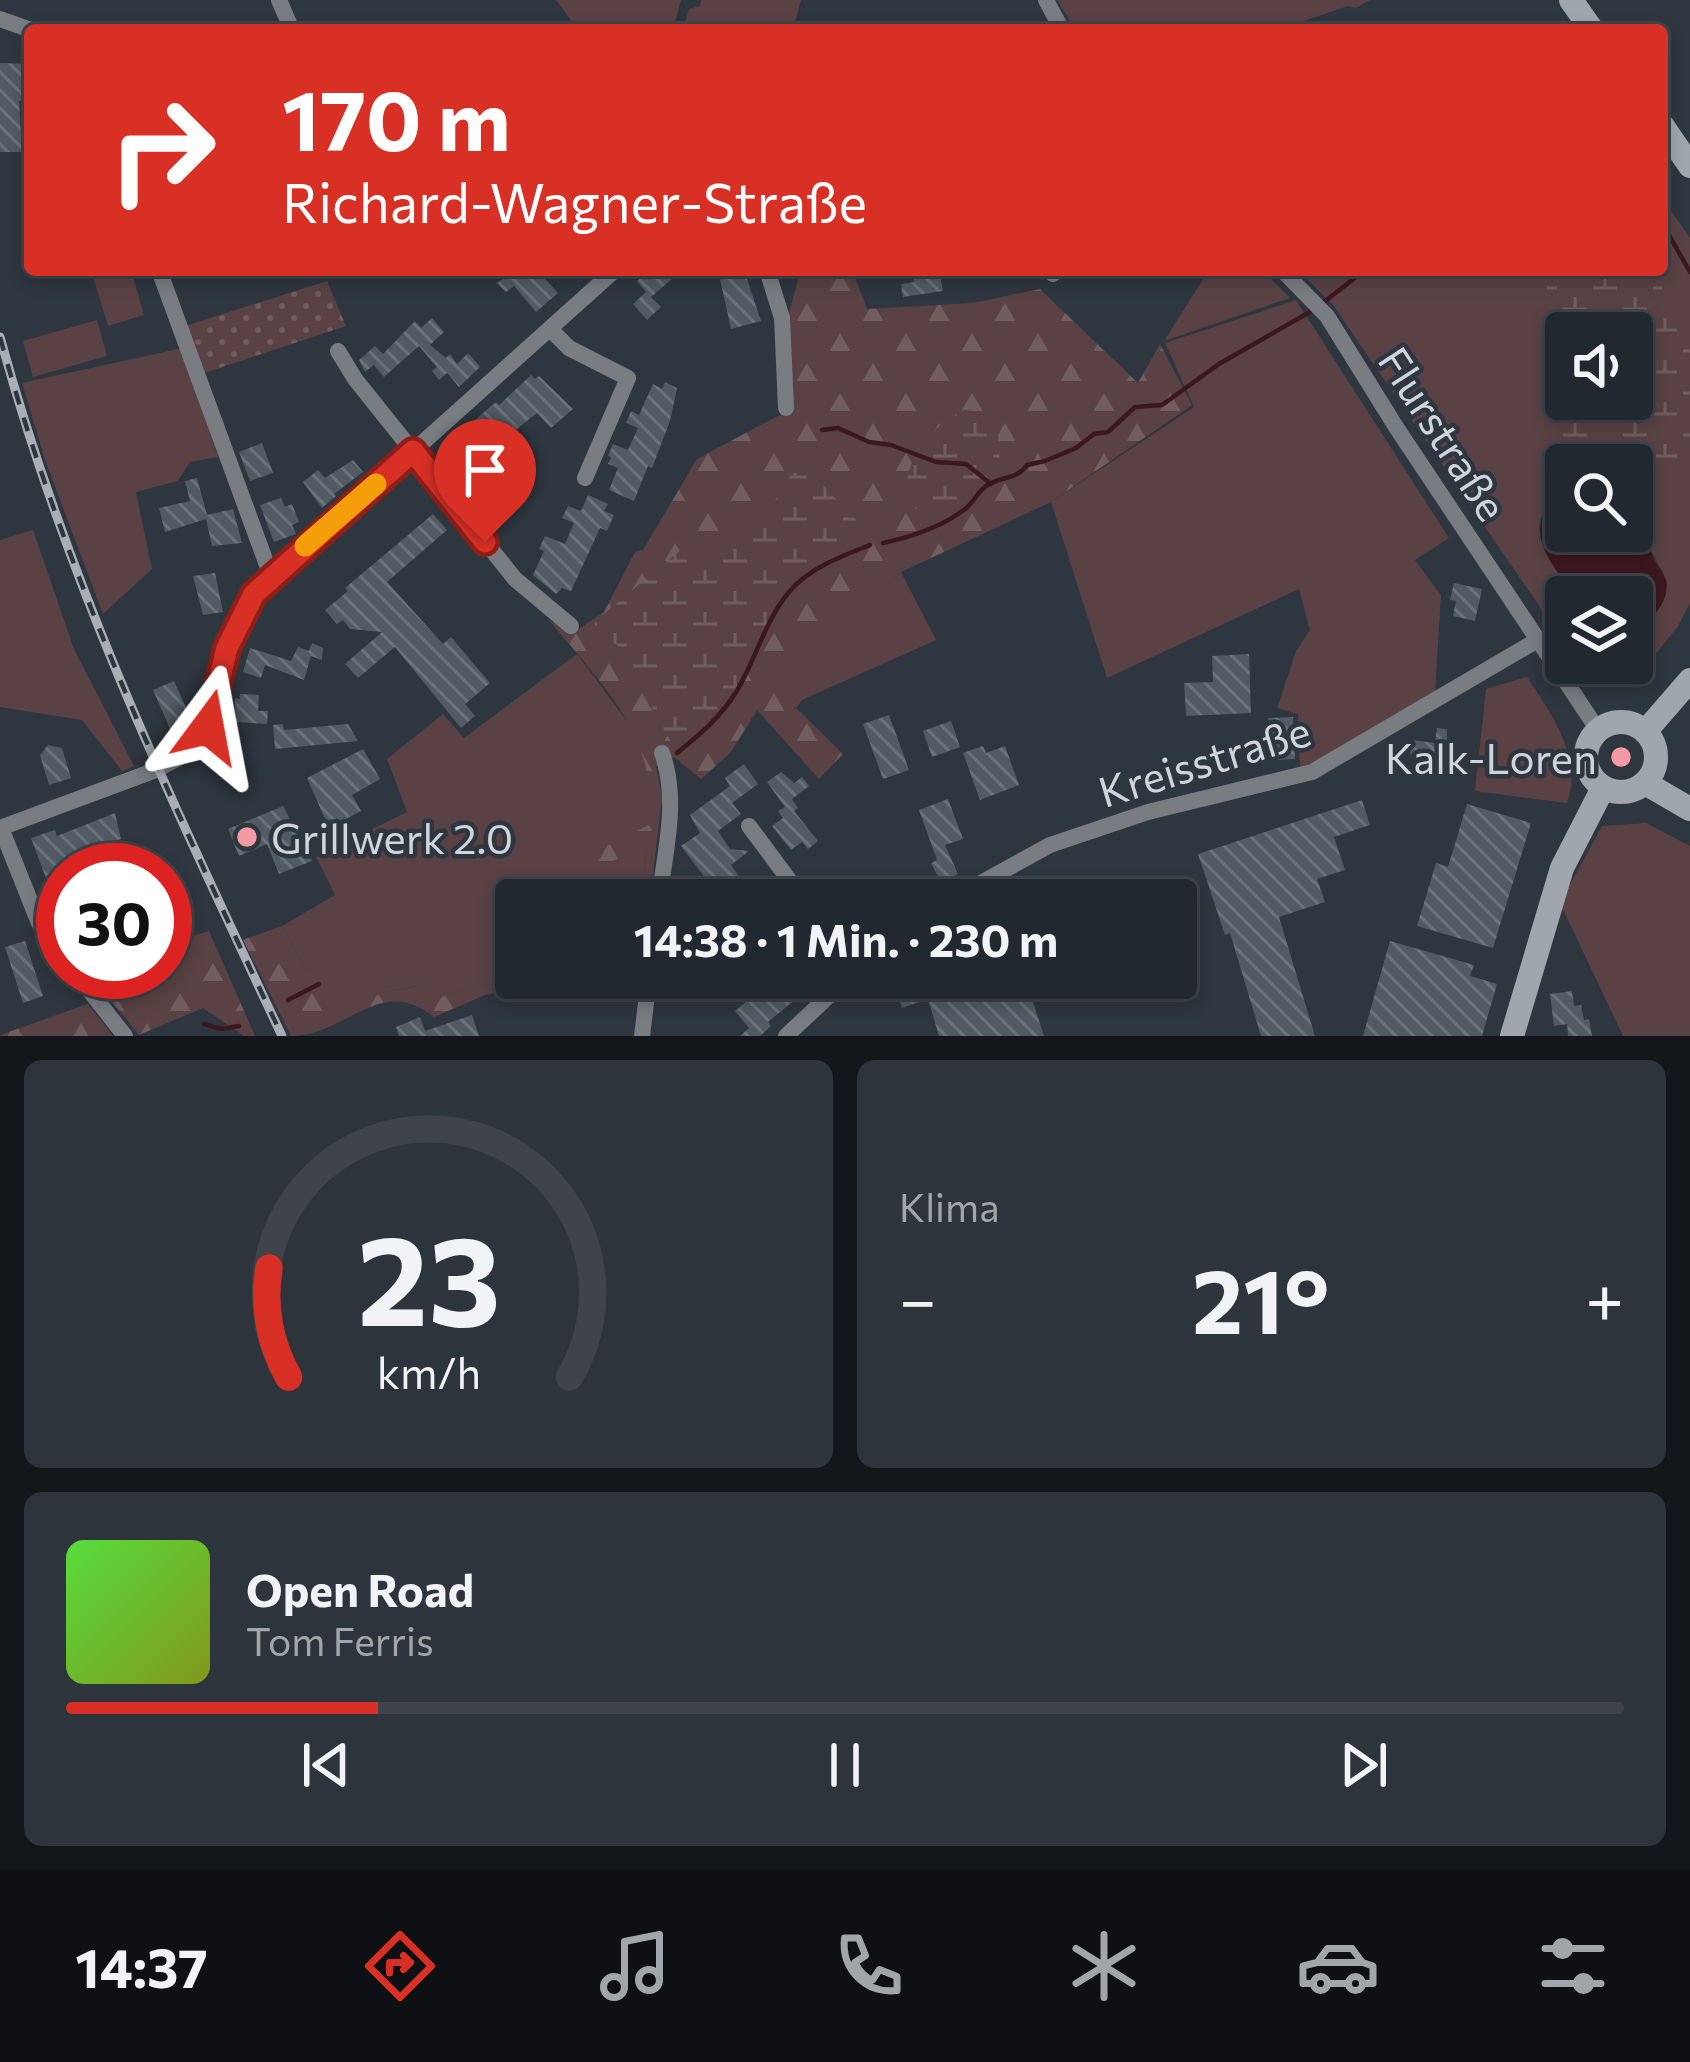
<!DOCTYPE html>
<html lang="de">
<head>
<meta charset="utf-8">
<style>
  body { margin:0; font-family:Commissioner,sans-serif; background:#2e343b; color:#f1f3f6; height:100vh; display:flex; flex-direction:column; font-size:45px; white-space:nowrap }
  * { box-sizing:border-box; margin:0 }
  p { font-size:39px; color:#a2a6aa }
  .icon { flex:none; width:66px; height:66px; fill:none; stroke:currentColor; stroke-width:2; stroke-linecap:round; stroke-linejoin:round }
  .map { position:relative; height:1036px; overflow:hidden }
  .details { display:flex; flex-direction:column; gap:24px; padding:24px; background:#13161a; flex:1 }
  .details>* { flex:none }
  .guide { position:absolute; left:24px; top:24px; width:1644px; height:252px; border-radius:12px; box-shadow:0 6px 18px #0003,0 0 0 3px #3f444b; background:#d93025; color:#fff; overflow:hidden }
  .buttons { position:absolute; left:1545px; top:312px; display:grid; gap:24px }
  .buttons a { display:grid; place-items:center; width:108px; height:108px; border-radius:12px; background:#22282f; box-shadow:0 6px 18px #0003,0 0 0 3px #3f444b; font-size:60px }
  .speed { position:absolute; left:36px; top:843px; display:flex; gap:24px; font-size:60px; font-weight:700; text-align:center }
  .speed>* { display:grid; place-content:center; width:156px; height:156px; border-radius:50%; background:#22282f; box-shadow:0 6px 18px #0003,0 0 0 3px #3f444b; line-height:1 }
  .speed .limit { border:18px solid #d22; background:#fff; color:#111 }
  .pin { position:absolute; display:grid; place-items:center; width:102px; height:102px; color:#fff; margin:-123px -51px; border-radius:50% 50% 50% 0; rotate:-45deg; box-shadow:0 0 12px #0007 }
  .pin .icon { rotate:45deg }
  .me { position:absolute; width:132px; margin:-66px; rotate:13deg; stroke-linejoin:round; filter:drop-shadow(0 0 9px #0008) }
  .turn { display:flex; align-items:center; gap:42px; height:252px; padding:0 60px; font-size:54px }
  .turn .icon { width:156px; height:156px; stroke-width:2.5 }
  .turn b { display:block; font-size:84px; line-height:102px }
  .big { font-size:90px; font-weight:700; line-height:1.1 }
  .details .widget { flex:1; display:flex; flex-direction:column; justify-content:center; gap:18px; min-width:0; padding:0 42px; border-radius:18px; background:#2e343b }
  .details .dial { align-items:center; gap:0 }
  .dial svg { height:312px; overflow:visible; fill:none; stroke:#3f444b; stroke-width:7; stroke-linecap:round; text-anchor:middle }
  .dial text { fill:#f1f3f6; stroke:none }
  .song { display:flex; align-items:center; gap:36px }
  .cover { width:144px; height:144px; border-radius:18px; background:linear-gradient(135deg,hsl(110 70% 55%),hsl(70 70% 35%)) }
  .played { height:12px; border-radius:6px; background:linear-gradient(90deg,#d93025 20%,#3f444b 20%) }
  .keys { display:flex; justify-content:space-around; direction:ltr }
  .heat { display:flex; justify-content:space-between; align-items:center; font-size:66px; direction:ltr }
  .details .tiles { flex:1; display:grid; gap:24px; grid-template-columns:1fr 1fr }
  .widget:last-child { grid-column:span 2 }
  .trip { position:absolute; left:495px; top:879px; width:702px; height:120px; border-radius:12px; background:#22282f; box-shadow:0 6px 18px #0003,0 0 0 3px #3f444b; font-weight:700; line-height:120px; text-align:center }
  .menu { display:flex; height:192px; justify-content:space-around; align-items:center; background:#0e1013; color:#a2a6aa }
  .menu .icon { width:84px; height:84px }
  .menu .current { color:#d93025 }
  .menu b { font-size:54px; color:#f1f3f6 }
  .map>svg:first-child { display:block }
  .grass { fill:#5a4244; fill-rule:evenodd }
  .forest { fill:url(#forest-firs) }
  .wetland { fill:url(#wetland-marsh); fill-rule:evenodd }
  .park { fill:url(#park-dots) }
  .water { fill:#3b181d }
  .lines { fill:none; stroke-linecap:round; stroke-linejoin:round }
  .stream { stroke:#3b181d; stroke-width:4.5 }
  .building { fill:url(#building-back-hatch) }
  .street { stroke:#797d82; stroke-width:16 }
  .secondary { stroke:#9fa6ad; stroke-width:24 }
  .rail-casing { stroke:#a9afb5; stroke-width:9 }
  .rail { stroke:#2e363f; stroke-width:4.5; stroke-dasharray:14; stroke-linecap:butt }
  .route-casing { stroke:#8d1f18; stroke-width:30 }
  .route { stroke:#d93025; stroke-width:21 }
  .slow { stroke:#f59e0b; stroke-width:21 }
  .poi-dot { fill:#f49aa4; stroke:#2e363f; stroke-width:4.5 }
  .labels { text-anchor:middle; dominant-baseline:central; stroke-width:9; stroke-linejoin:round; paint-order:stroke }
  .street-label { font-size:42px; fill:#d0d5db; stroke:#2e363f }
  .poi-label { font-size:42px; fill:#d0d5db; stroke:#2e363f; text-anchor:end }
</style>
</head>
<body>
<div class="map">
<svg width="1690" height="1036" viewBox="0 0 1690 1036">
  <defs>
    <pattern id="forest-firs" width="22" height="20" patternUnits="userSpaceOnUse" patternTransform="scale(3)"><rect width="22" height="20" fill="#5a4244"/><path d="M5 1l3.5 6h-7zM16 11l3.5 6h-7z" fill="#715c5e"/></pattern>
    <pattern id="wetland-marsh" width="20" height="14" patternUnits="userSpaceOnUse" patternTransform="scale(3)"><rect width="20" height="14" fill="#5a4244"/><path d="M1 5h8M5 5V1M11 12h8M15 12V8" fill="none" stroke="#715c5e"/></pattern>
    <pattern id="park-dots" width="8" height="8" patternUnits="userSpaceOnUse" patternTransform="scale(3)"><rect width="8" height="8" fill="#5a4244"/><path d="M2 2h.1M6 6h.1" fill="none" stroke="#715c5e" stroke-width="1.8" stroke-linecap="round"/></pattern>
    <pattern id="building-back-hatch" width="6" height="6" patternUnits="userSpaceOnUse" patternTransform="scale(3)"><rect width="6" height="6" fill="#525b64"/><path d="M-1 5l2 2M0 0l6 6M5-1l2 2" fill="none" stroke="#6a727a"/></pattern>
  </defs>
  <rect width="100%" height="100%" fill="#2e363f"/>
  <path class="grass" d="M556,0h125l-8,30h-95z
    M701,0h100l-8,30h-110l6,-21 11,-3z
    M1057,0h313l-14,8 -8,-2 -71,24h-201z
    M1662,198l28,40v365l-12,23 -27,34 -67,11 -5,-8h53v-29l8,-5 23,-57c-12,-18 -15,-35 -31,-50v-57h-66c0,18 -9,28 -20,43 -21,29 13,64 28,89h-8v48l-233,-340 -35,-35h364zM1566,333h66v66h-66z
    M91,270h40l13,45 -36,11z
    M1209,270h53l28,28 -126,43z
    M1296,300l153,238 -34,22 26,35 -6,97 -120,70 -15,5 -2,-53 -21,-6 19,-57 14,-21 -11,-41 -192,89 -56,-176 143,-95 -29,-64z
    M97,320l10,36 -74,21 -10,-36z
    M183,348l35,109 -28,5 -12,19 -42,11 16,77 -49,45 -58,-154 -23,-77z
    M33,530l41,119 60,117 -12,5 -40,-51 -82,-13v-167z
    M901,572l35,68 -134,60 -21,-24z
    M577,654l62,83 14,54 -12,109h-125v78l-78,19 -20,-11 -37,7 -27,13 -9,-5 -25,-33 -14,1 -24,-43 53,-31 -19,-38 91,-45 -20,-53 56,-45 21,24z
    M1527,677c23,34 57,82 40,126l-92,-12 11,-102z
    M1646,823l44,23v190h-67l-63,-133 42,-77z"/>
  <path class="forest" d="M801,270h51l15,39 106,-6 67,-14 98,94 22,-39 32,61 -141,97 -150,70 -119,104 20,24 -6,8 47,46 -24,25 -62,-69 -26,42 -30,27 -27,-22 -18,9 6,31 -12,103h-9l6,-54 -50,22 -7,-14 59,-29c11,-88 -48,-141 -100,-205l24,13 31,-21 31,-60 8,-2 54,-91 94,-50 -3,-93z
    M282,926l24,43 14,-2 25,34 9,4 27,-12 38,-7 19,11 78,-19h52l-83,17 -51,22c-55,-44 -87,19 -143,19l-48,-96z
    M209,931l46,105h-11l-41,-28 -64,27 -27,-33 33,-17 6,-13h14v-27z
    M88,1004l25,32h-113v-1z"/>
  <path class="wetland" d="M1547,270h107l12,26 24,30v138l-7,9 -37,7 -14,-2v-13l-69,-1 -17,-31zM1566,333h66v66h-66z
    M964,410l23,3 10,7 3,45c-20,21 -48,46 -78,49 -40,-30 9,-91 42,-104z
    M802,470l11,5 50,52 7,18c-28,11 -61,23 -81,47 -25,30 -33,68 -53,100 -16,26 -36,42 -59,61l-59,-107 -21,-16 -3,-8 88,-73 8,2 7,9 15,-2 69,-64 9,-19z"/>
  <path class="park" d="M327,281l19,45 -145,48 -16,-48z"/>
  <path class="water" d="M1566,482v49h66v-9c13,11 14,18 20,32 3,10 11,16 14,26 5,22 -17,43 -34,54v-37h-58c-32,-51 -53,-64 -8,-115z"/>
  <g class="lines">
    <path class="stream" d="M1662,223l28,49
      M1324,302l41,-32
      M822,430l16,-2 31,14 22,3 45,17 30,2 25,20
      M883,543c28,-6 59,-16 82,-34 8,-6 12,-16 20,-22 15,-12 31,-6 42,-22l18,-4 31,-13 18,-14 14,-2 27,-25 27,-2 57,-41 96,-55
      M677,753c23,-19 43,-35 59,-61 20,-32 28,-70 53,-100 20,-24 53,-36 81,-47
      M288,1000l31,-16
      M204,1024l17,5 18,-3"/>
  </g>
  <path class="building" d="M0,63l30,1v37h-11l3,51h-22z
    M516,270h21l21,23 -22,19 -22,-26 -8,6 -9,-9z
    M650,270h16l7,8 -22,19 10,10 -14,13 -14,-16 13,-12 -9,-11z
    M718,270h26l17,51 -30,8z
    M912,270h27l4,21 -40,6 -2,-13 13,-2z
    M432,318l12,14 -14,13 16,13 4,-4 7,10 11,-11 12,14 -21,20 -12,-14 -8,7 -7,-9 5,-4 -18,-21 -35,31 -10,-12 -9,7 -6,-12 16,-14 8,8 32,-33 6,7z
    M531,375l4,4 4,-3 34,33 -22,19 -14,-15 -39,31 5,7 -22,19 24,29 -22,18 -27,-33 6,-5 -12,-14 9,-8 -11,-14 48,-41 3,3z
    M665,382l12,6 -7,33 -18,47 -4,-2 -14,35 -25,-11 9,-22 -10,-4 3,-7 -3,-1 5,-12 15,6 10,-22 -12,-5 5,-12 8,4 14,-31 9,5z
    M262,443l11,30 -23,8 -11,-29z
    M353,460l10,12 -29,22 2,2 -14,12 -19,-26 15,-12 7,8z
    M197,478l10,37 26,-6 9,34 -30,3 -6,-27 -41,13 -6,-24 31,-7 -5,-20z
    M588,495l20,9 -4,7 10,4 -7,16 -7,-3 -29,63 -9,-3 -6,6 -23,-19 11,-24 -5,-2 6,-13 20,8 9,-21 -12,-5 6,-12 13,5z
    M281,498l4,9 7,-3 7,18 -7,3 4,9 -22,8 -14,-37z
    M433,514l14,16 -60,52 56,62 8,-7 39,46 -25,21 10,12 -14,12 -66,-81 -37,31 -13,-14 37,-32 -32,-3 -7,-9 -6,4 -12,-14 23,-19 -3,-3z
    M215,573l8,39 -20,3 -10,-39z
    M1454,583l28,6 -7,32 -22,-5 3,-15 -6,-1z
    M312,643l11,5 -1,12 -11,-4 -7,24 -39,-15 -4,13 -18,-6 7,-24 41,13 7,-14 11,4z
    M1249,654l2,59 -65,3 -2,-33 29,-1 -1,-26z
    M174,681l19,42 -21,10 -19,-43z
    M240,694l19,1 -1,16h10l-1,13 -31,-2 -1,-24 5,1z
    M889,715l20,55 -26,9 -20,-55z
    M1293,717l2,42 -25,1 -2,-42z
    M951,721l9,26 -28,10 -9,-26z
    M283,724l1,6 64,-6 10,17 -83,8 -2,-24z
    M1437,728l10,1v10l10,1 -3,29 -20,-1 1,-12 -25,-2 2,-14 23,3z
    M48,745l14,3 9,30 -22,7 -9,-30z
    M983,746l3,7 19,-7 14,39 -39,15 -17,-47z
    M363,749l17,30 -28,16 9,16 -32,17 -22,-50z
    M744,764l14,20 -26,19 9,11 -23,17 12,18 19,2 -18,14 24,35h-33l-41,-54 19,-13 -10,-18 40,-29 -5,-8z
    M781,772l13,11 8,-6 7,9 -17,13 6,9 -4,3 24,30 -10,8 -6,-7 -11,8 -19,-24 11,-8 -5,-7 7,-4 -18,-25z
    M948,799l15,40 -18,6 13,29 -17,8 -10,-19 6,-3 -18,-50z
    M1362,800l8,25 -36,12 11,33 -28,9 8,23 -46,15 36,119h-54l-31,-103 -5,2 -27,-81z
    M1467,804l64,19 -38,125 -76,-22 19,-63 12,4z
    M283,806l29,55 -33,13 -12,-30 -28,12 -11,-27z
    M115,813l6,26 -56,19 3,10 -8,3 2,5 -15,5 -16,-43 24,-8 2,6z
    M25,941l18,55 -20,7 -18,-56z
    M1390,941l84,24 -4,11 27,8 -15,52h-119z
    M774,978h4l18,21 -28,23 3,4 -11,10h-20l9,-8 -14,-17z
    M921,978h135l4,12 -28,9 12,37h-105l-11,-37 -26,9 -6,-19 26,-8z
    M1572,991l2,15 7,-1 3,15 5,-1 3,17h-24l-1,-12 -13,2 -4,-32z
    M472,1015l7,21h-80l-3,-9 24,-10 5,14z"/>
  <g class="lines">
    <path class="street" d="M279,0l13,30
      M1046,0l16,30
      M0,19l31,11
      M159,270l108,295 8,9
      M767,270l15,48 4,90
      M1282,270l45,46 69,111 202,303
      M1053,274l5,-4
      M551,330l18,18 59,30 -43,100
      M338,351l17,28 160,200 56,47
      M749,826l55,74
      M0,828l156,-58 38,-20 15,-23 25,-100 20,-33 361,-324
      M1,828l38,95 24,34
      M659,900c6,-49 20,-100 3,-147
      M950,900l100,-55 98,-33 164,-40 224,-131
      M75,972l50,64
      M642,1036l7,-58
      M786,1036l62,-58"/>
    <path class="secondary" d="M1571,0l21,30
      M1662,125l28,41
      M1586 757a35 35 0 1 1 70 0a35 35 0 1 1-70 0Z
      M1645,732l45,-52
      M1645,783l45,26
      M1512,1036l50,-168 41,-80"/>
    <g class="rail-casing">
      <path id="rail" d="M0,337c68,249 173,467 282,699"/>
    </g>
    <use href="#rail" class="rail"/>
  </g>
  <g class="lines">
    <g class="route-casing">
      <path id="route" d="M208,727l19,-79 27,-54 159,-143 72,91"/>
    </g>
    <use href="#route" class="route"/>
    <path class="slow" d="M305,546l71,-62"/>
  </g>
  <g class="poi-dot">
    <circle cx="1621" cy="757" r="12"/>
    <circle cx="247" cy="837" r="12"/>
  </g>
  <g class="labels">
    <g class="street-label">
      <text transform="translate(1444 433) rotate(57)">Flurstraße</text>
      <text transform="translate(1204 760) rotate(-17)">Kreisstraße</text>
    </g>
    <g class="poi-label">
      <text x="1597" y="757">Kalk-Loren</text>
      <text x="271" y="837" text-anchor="start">Grillwerk 2.0</text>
    </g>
  </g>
</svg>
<div class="buttons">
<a><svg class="icon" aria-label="sound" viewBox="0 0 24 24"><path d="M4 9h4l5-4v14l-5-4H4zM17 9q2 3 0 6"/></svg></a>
<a><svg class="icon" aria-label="search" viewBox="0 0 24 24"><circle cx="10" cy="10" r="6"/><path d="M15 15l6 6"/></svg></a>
<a><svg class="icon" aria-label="layers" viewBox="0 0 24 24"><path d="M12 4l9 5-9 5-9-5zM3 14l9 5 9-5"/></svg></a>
</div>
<div class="speed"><div class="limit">30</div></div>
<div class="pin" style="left:485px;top:542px;background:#d93025"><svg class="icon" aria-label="arrive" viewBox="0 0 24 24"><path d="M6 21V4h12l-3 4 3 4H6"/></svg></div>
<svg class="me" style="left:208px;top:727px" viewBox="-20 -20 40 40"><path d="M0-17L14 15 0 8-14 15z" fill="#d93025" stroke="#fff" stroke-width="4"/></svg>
<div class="trip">14:38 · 1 Min. · 230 m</div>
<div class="guide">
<div class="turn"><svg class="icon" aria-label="right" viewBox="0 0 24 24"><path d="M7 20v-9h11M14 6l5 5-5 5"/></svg><div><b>170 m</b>Richard-Wagner-Straße</div></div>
</div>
</div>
<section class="details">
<div class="tiles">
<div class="widget dial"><svg viewBox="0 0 100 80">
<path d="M14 69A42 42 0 1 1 86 69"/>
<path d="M14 69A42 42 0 0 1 9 41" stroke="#d93025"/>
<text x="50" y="56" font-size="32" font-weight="700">23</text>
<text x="50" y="72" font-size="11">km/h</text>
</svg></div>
<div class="widget"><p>Klima</p>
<div class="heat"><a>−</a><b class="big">21°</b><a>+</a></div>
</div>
<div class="widget">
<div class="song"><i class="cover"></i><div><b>Open Road</b><p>Tom Ferris</p></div></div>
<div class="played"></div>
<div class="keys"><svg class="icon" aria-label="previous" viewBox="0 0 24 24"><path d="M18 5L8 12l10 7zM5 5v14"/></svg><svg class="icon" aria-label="pause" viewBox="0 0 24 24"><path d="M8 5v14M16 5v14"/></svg><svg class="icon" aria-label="next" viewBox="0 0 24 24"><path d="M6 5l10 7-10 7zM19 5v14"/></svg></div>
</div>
</div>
</section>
<nav class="menu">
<b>14:37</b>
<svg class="icon current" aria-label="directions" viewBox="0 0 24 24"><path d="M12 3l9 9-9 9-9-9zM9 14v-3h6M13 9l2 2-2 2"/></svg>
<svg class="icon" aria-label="music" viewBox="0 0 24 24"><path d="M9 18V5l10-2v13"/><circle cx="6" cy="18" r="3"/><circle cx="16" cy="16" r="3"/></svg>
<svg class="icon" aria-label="phone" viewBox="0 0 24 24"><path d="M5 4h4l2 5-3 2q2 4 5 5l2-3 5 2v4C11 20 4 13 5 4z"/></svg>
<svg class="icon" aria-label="climate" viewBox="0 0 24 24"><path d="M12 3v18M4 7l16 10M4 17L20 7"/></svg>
<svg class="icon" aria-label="car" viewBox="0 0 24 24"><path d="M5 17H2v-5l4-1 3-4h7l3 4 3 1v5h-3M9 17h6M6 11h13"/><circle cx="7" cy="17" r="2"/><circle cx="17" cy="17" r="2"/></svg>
<svg class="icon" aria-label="filters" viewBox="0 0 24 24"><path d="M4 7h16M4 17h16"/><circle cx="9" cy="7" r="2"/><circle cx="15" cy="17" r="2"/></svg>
</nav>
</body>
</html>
